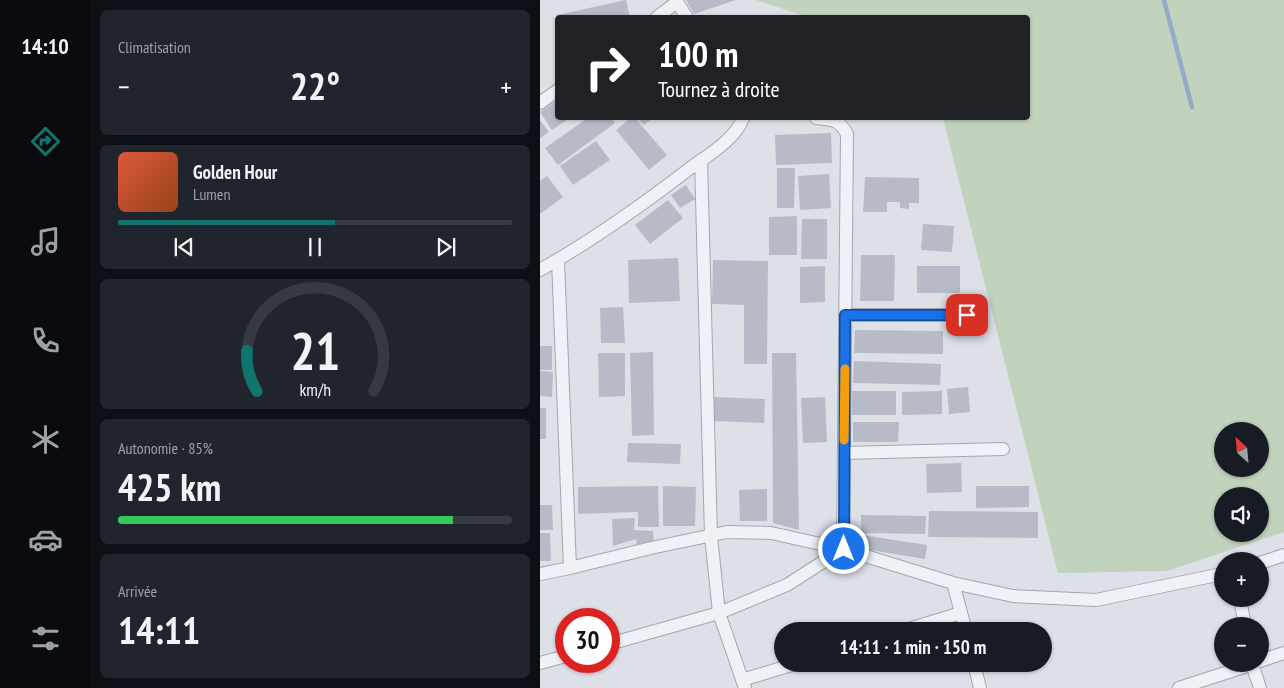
<!DOCTYPE html>
<html lang="fr">
<head>
<meta charset="utf-8">
<style>
  body { margin:0; font-family:"PT Sans Narrow",sans-serif; background:#20242c; color:#f1f3f6; height:100vh; display:flex; flex-direction:column; font-size:19px; white-space:nowrap }
  * { box-sizing:border-box; margin:0 }
  p { font-size:16px; color:#9ea1a6 }
  .icon { flex:none; width:28px; height:28px; fill:none; stroke:currentColor; stroke-width:2; stroke-linecap:round; stroke-linejoin:round }
  .map { position:relative; flex:1; overflow:hidden }
  .panel { display:flex; flex-direction:column; gap:10px; padding:10px; background:#0d0f14; width:450px }
  .panel>* { flex:none }
  .guide { position:absolute; left:15px; top:15px; width:475px; height:105px; border-radius:5px; box-shadow:0 1px 4px #0004; background:#202124; color:#fff; overflow:hidden }
  .needle { width:32px; rotate:334deg }
  .buttons { position:absolute; left:674px; top:422px; display:grid; gap:10px }
  .buttons a { display:grid; place-items:center; width:55px; height:55px; border-radius:50%; background:#171b24; box-shadow:0 1px 4px #0004; font-size:25px }
  .speed { position:absolute; left:15px; top:608px; display:flex; gap:10px; font-size:25px; font-weight:700; text-align:center }
  .speed>* { display:grid; place-content:center; width:65px; height:65px; border-radius:50%; background:#171b24; box-shadow:0 1px 4px #0004; line-height:1 }
  .speed .limit { border:8px solid #d22; background:#fff; color:#111 }
  .pin { position:absolute; display:grid; place-items:center; width:42px; height:42px; color:#fff; margin:-21px; border-radius:10px; box-shadow:0 2px 8px #0006 }
  .me { position:absolute; width:55px; margin:-28px; rotate:0deg; stroke-linejoin:round; filter:drop-shadow(0 0 4px #0008) }
  .turn { display:flex; align-items:center; gap:18px; height:105px; padding:0 20px; font-size:22px }
  .turn .icon { width:65px; height:65px; stroke-width:2.5 }
  .turn b { display:block; font-size:35px; line-height:42px }
  .big { font-size:38px; font-weight:800; line-height:1.1 }
  .panel .card { flex:1; display:flex; flex-direction:column; justify-content:center; gap:8px; min-width:0; padding:0 18px; border-radius:8px; background:#20242c }
  .panel .dial { align-items:center; gap:0 }
  .dial svg { height:130px; overflow:visible; fill:none; stroke:#363941; stroke-width:7; stroke-linecap:round; text-anchor:middle }
  .dial text { fill:#f1f3f6; stroke:none }
  .song { display:flex; align-items:center; gap:15px }
  .cover { width:60px; height:60px; border-radius:8px; background:linear-gradient(135deg,hsl(10 70% 55%),hsl(20 70% 35%)) }
  .played { height:5px; border-radius:2px; background:linear-gradient(90deg,#0f766e 55%,#363941 55%) }
  .keys { display:flex; justify-content:space-around; direction:ltr }
  .heat { display:flex; justify-content:space-between; align-items:center; font-size:28px; direction:ltr }
  .charge { height:8px; border-radius:4px; background:linear-gradient(90deg,#34c759 85%,#363941 0) }
  .trip { position:absolute; left:234px; top:622px; width:278px; height:50px; border-radius:25px; background:#171b24; box-shadow:0 1px 4px #0004; font-weight:800; line-height:50px; text-align:center }
  main { display:flex; flex:1; min-height:0 }
  .menu { display:flex; flex-direction:column; width:90px; justify-content:space-around; align-items:center; background:#090b0e; color:#9ea1a6 }
  .menu .icon { width:35px; height:35px }
  .menu .current { color:#0f766e }
  .menu b { font-size:22px; color:#f1f3f6 }
  .map>svg:first-child { display:block }
  .green { fill:#c1d2bd; fill-rule:evenodd }
  .lines { fill:none; stroke-linecap:round; stroke-linejoin:round }
  .stream { stroke:#96aaca; stroke-width:4.5 }
  .building { fill:#b7bbc7 }
  .street-casing { stroke:#a2a6b1; stroke-width:14 }
  .street { stroke:#f0f1f6; stroke-width:12 }
  .route-casing { stroke:#114b97; stroke-width:12 }
  .route { stroke:#1a73e8; stroke-width:9 }
  .slow { stroke:#f59e0b; stroke-width:9 }
</style>
</head>
<body>
<main>
<nav class="menu">
<b>14:10</b>
<svg class="icon current" aria-label="directions" viewBox="0 0 24 24"><path d="M12 3l9 9-9 9-9-9zM9 14v-3h6M13 9l2 2-2 2"/></svg>
<svg class="icon" aria-label="music" viewBox="0 0 24 24"><path d="M9 18V5l10-2v13"/><circle cx="6" cy="18" r="3"/><circle cx="16" cy="16" r="3"/></svg>
<svg class="icon" aria-label="phone" viewBox="0 0 24 24"><path d="M5 4h4l2 5-3 2q2 4 5 5l2-3 5 2v4C11 20 4 13 5 4z"/></svg>
<svg class="icon" aria-label="climate" viewBox="0 0 24 24"><path d="M12 3v18M4 7l16 10M4 17L20 7"/></svg>
<svg class="icon" aria-label="car" viewBox="0 0 24 24"><path d="M5 17H2v-5l4-1 3-4h7l3 4 3 1v5h-3M9 17h6M6 11h13"/><circle cx="7" cy="17" r="2"/><circle cx="17" cy="17" r="2"/></svg>
<svg class="icon" aria-label="filters" viewBox="0 0 24 24"><path d="M4 7h16M4 17h16"/><circle cx="9" cy="7" r="2"/><circle cx="15" cy="17" r="2"/></svg>
</nav>
<section class="panel">
<div class="card"><p>Climatisation</p>
<div class="heat"><a>−</a><b class="big">22°</b><a>+</a></div>
</div>
<div class="card">
<div class="song"><i class="cover"></i><div><b>Golden Hour</b><p>Lumen</p></div></div>
<div class="played"></div>
<div class="keys"><svg class="icon" aria-label="previous" viewBox="0 0 24 24"><path d="M18 5L8 12l10 7zM5 5v14"/></svg><svg class="icon" aria-label="pause" viewBox="0 0 24 24"><path d="M8 5v14M16 5v14"/></svg><svg class="icon" aria-label="next" viewBox="0 0 24 24"><path d="M6 5l10 7-10 7zM19 5v14"/></svg></div>
</div>
<div class="card dial"><svg viewBox="0 0 100 80">
<path d="M14 69A42 42 0 1 1 86 69"/>
<path d="M14 69A42 42 0 0 1 8 44" stroke="#0f766e"/>
<text x="50" y="56" font-size="32" font-weight="700">21</text>
<text x="50" y="72" font-size="11">km/h</text>
</svg></div>
<div class="card"><p>Autonomie · 85%</p><b class="big">425 km</b><div class="charge"></div></div>
<div class="card"><p>Arrivée</p><b class="big">14:11</b></div>
</section>
<div class="map">
<svg width="744" height="688" viewBox="0 0 744 688">
  <rect width="100%" height="100%" fill="#dde0e7"/>
  <path class="green" d="M216,0h528v532l-117,39 -109,2 -115,-455h85v-100l-220,-1zM682,431h38v38h-38zM682,496h38v38h-38z"/>
  <g class="lines">
    <path class="stream" d="M624,0l28,107"/>
  </g>
  <path class="building" d="M86,0l4,18h-73v-3z
    M146,0h50l-42,14z
    M18,100v18h12l-18,12 -12,-18z
    M48,118h23l4,5 -57,42 -13,-17z
    M91,118h4l32,37 -18,15 -33,-40z
    M97,118h16l-9,7z
    M0,120l9,12 -9,6z
    M291,133l1,30 -56,2 -1,-30z
    M56,141l14,19 -37,25 -13,-19z
    M237,168h18l-1,40h-17z
    M289,174l2,34 -31,2 -2,-34z
    M7,176l16,21 -23,17v-33z
    M325,177l54,1v25h-10v6l-9,-1v-6h-13v10h-24z
    M146,185l9,14 -15,9 -9,-13z
    M128,200l15,18 -33,26 -15,-19z
    M257,216v39h-28v-38z
    M262,219h25v40h-26z
    M383,224l31,2 -2,26 -31,-2z
    M321,255h34l-1,46h-34z
    M138,258l2,43 -51,2 -1,-43z
    M173,260l55,1 -1,103h-23v-59l-32,-1z
    M285,266v36l-25,1v-36z
    M377,266h43v27h-43z
    M83,307l2,36h-24l-1,-35z
    M315,330l88,1v23l-89,-1z
    M0,346h12v24h-12z
    M113,352l1,83 -22,1 -2,-83z
    M58,353h27v43l-26,1z
    M232,353h24l3,177 -26,-7z
    M314,361l87,3 -1,21 -87,-2z
    M0,371l13,1 -1,25 -12,-1z
    M428,387l2,25 -21,2 -2,-25z
    M312,391h44v24h-44z
    M402,391v23l-40,1v-23z
    M174,397l51,2 -1,24 -51,-2z
    M285,397l2,45 -24,1 -2,-45z
    M0,408h6v31h-6z
    M313,422h46l-1,20h-45z
    M88,443l53,1 -1,20 -53,-2z
    M421,463l1,29 -35,1 -1,-29z
    M118,486l1,41h-21v-15l-60,2v-27z
    M123,486l33,1 -1,39h-32z
    M436,486h53v21l-53,1z
    M227,489v32h-27l-1,-31z
    M0,505h12l1,25h-13z
    M389,511l109,1v26l-110,-1z
    M321,515l65,1 -1,18 -64,-1z
    M95,518l-1,12 19,1 1,13 -17,3 -1,-8 -23,7 -1,-27z
    M0,533h10l1,28h-11z
    M321,535l66,10 -2,14 -66,-11z"/>
  <g class="lines">
    <g class="street-casing">
      <path id="street" d="M136,0l11,18
        M116,18l21,-16
        M0,103l18,-13
        M161,160l10,376 8,77 26,75
        M18,260l12,308
        M0,270c53,-30 101,-64 149,-101 18,-13 47,-30 54,-51
        M305,315h122
        M304,453l159,-4
        M720,563l24,-8
        M0,574l30,-6 81,-20 76,-16 44,1 72,16 110,34 60,13 83,4 126,-26
        M413,583l13,48
        M700,599l5,27
        M362,631l59,-18
        M69,644l110,-31 68,-28 56,-36 4,-415c-9,-16 -15,-14 -31,-16
        M720,661l24,-8
        M0,663l26,-7
        M434,664l6,24
        M712,664l8,24
        M202,680l53,-16
        M639,688l74,-24"/>
    </g>
    <use href="#street" class="street"/>
  </g>
  <g class="lines">
    <g class="route-casing">
      <path id="route" d="M304,549l1,-234h122"/>
    </g>
    <use href="#route" class="route"/>
    <path class="slow" d="M304,440l1,-71"/>
  </g>
</svg>
<div class="buttons">
<a><svg class="needle" viewBox="-14 -14 28 28"><path d="M0-13l5 13h-10z" fill="#e53935"/><path d="M0 13l5-13h-10z" fill="#9ea1a6"/></svg></a>
<a><svg class="icon" aria-label="sound" viewBox="0 0 24 24"><path d="M4 9h4l5-4v14l-5-4H4zM17 9q2 3 0 6"/></svg></a>
<a>+</a>
<a>−</a>
</div>
<div class="speed"><div class="limit">30</div></div>
<div class="pin" style="left:427px;top:315px;background:#d93025"><svg class="icon" aria-label="arrive" viewBox="0 0 24 24"><path d="M6 21V4h12l-3 4 3 4H6"/></svg></div>
<svg class="me" style="left:304px;top:549px" viewBox="-20 -20 40 40"><circle r="17" fill="#1a73e8" stroke="#fff" stroke-width="3"/><path d="M0-11L8 9 0 5-8 9z" fill="#fff"/></svg>
<div class="trip">14:11 · 1 min · 150 m</div>
<div class="guide">
<div class="turn"><svg class="icon" aria-label="right" viewBox="0 0 24 24"><path d="M7 20v-9h11M14 6l5 5-5 5"/></svg><div><b>100 m</b>Tournez à droite</div></div>
</div>
</div>
</main>
</body>
</html>
